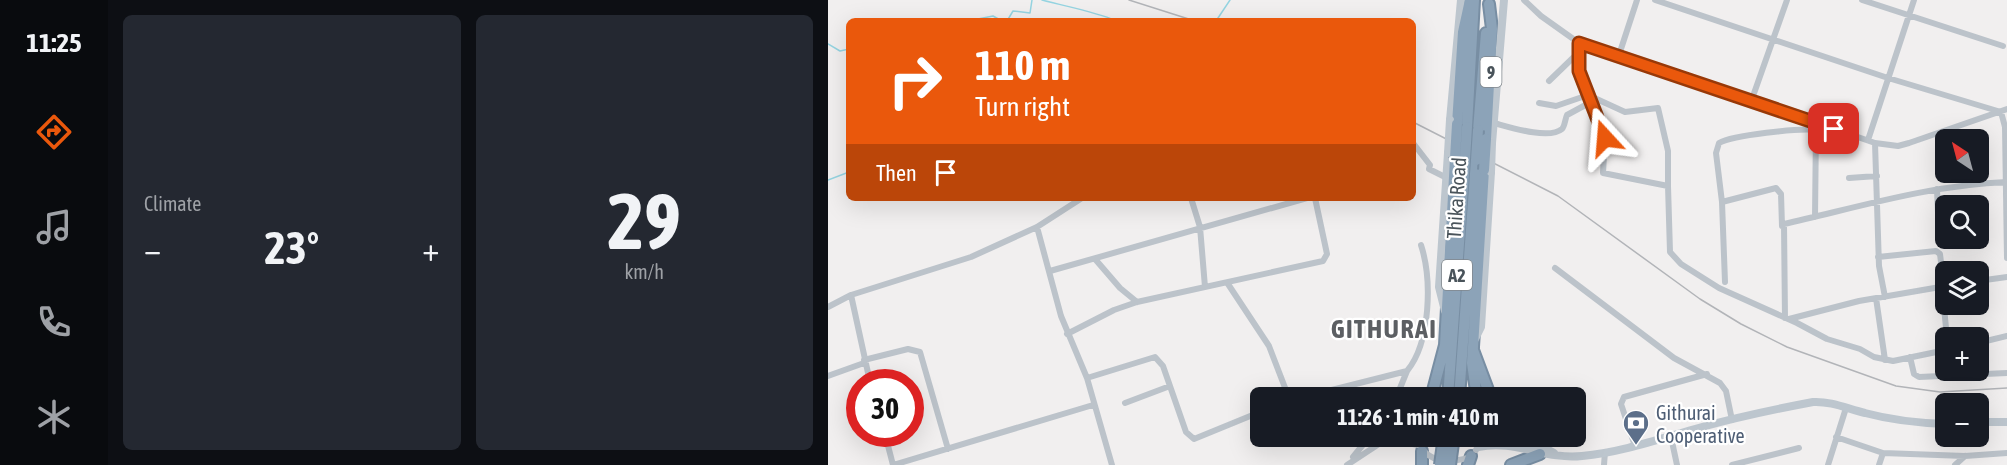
<!DOCTYPE html>
<html lang="en">
<head>
<meta charset="utf-8">
<style>
  body { margin:0; font-family:"Asap Condensed",sans-serif; background:#242831; color:#f1f3f6; height:100vh; display:flex; flex-direction:column; font-size:22px; white-space:nowrap }
  * { box-sizing:border-box; margin:0 }
  p { font-size:20px; color:#9ea1a6 }
  .icon { flex:none; width:33px; height:33px; fill:none; stroke:currentColor; stroke-width:2; stroke-linecap:round; stroke-linejoin:round }
  .map { position:relative; flex:1; overflow:hidden }
  .side { display:flex; flex-direction:column; gap:15px; padding:15px; background:#0d0f14; width:720px }
  .side>* { flex:none }
  .hud { position:absolute; left:18px; top:18px; width:570px; height:183px; border-radius:9px; box-shadow:0 6px 24px #0002; background:#ea580c; color:#fff; overflow:hidden }
  .needle { width:39px; rotate:324deg }
  .fabs { position:absolute; left:1107px; top:129px; display:grid; gap:12px }
  .fabs a { display:grid; place-items:center; width:54px; height:54px; border-radius:9px; background:#171b24; box-shadow:0 6px 24px #0002; font-size:30px }
  .speed { position:absolute; left:18px; top:369px; display:flex; gap:12px; font-size:30px; font-weight:700; text-align:center }
  .speed>* { display:grid; place-content:center; width:78px; height:78px; border-radius:50%; background:#171b24; box-shadow:0 6px 24px #0002; line-height:1 }
  .speed .limit { border:9px solid #d22; background:#fff; color:#111 }
  .pin { position:absolute; display:grid; place-items:center; width:51px; height:51px; color:#fff; margin:-26px; border-radius:12px; box-shadow:0 3px 9px #0006 }
  .me { position:absolute; width:66px; margin:-33px; rotate:341deg; stroke-linejoin:round; filter:drop-shadow(0 0 4px #0008) }
  .turn { display:flex; align-items:center; gap:21px; height:126px; padding:0 30px; font-size:27px }
  .turn .icon { width:78px; height:78px; stroke-width:2.5 }
  .turn b { display:block; font-size:42px; line-height:51px }
  .then { display:flex; align-items:center; height:57px; padding:0 30px; background:#0003; gap:12px; font-size:22px }
  .big { font-size:45px; font-weight:700; line-height:1.1 }
  .side .tile { flex:1; display:flex; flex-direction:column; justify-content:center; gap:9px; min-width:0; padding:0 21px; border-radius:9px; background:#242831 }
  .side .dial { align-items:center; gap:0 }
  .dial b { font-size:78px; line-height:1 }
  .heat { display:flex; justify-content:space-between; align-items:center; font-size:33px; direction:ltr }
  .side .tiles { flex:1; display:grid; gap:15px; grid-template-columns:repeat(2,1fr) }
  .trip { position:absolute; left:422px; top:387px; width:336px; height:60px; border-radius:9px; background:#171b24; box-shadow:0 6px 24px #0002; font-weight:700; line-height:60px; text-align:center }
  main { display:flex; flex:1; min-height:0 }
  .menu { display:flex; flex-direction:column; width:108px; justify-content:space-around; align-items:center; background:#090b0e; color:#9ea1a6 }
  .menu .icon { width:42px; height:42px }
  .menu .selected { color:#ea580c }
  .menu b { font-size:27px; color:#f1f3f6 }
  .map>svg:first-child { display:block }
  .lines { fill:none; stroke-linecap:round; stroke-linejoin:round }
  .stream { stroke:#95d4e1; stroke-width:1.5 }
  .highway-casing { stroke:#788ea3; stroke-width:14 }
  .street { stroke:#bcc3ca; stroke-width:6 }
  .secondary { stroke:#bdc6ce; stroke-width:8 }
  .highway { stroke:#8ca3b8; stroke-width:10 }
  .rail { stroke:#b2b4b8; stroke-width:1.5 }
  .highway-bridge-casing { stroke:#788ea3; stroke-width:14; stroke-linecap:butt }
  .secondary-bridge { stroke:#bdc6ce; stroke-width:8 }
  .highway-bridge { stroke:#8ca3b8; stroke-width:10 }
  .route-casing { stroke:#983908; stroke-width:15 }
  .route { stroke:#ea580c; stroke-width:10 }
  .labels { text-anchor:middle; dominant-baseline:central; stroke-width:4.5; stroke-linejoin:round; paint-order:stroke }
  .shield { fill:#fff; stroke:#80878c; stroke-width:1.5 }
  .shield-label { font-size:18px; font-weight:bold; fill:#49535a }
  .street-label { font-size:20px; fill:#49535a; stroke:#fff }
  .service-label { font-size:20px; fill:#4e5e75; stroke:#fff; text-anchor:start }
  .district-label { font-size:26px; font-weight:bold; letter-spacing:1.5px; fill:#5c5f63; stroke:#fff }
</style>
</head>
<body>
<main>
<nav class="menu">
<b>11:25</b>
<svg class="icon selected" aria-label="directions" viewBox="0 0 24 24"><path d="M12 3l9 9-9 9-9-9zM9 14v-3h6M13 9l2 2-2 2"/></svg>
<svg class="icon" aria-label="music" viewBox="0 0 24 24"><path d="M9 18V5l10-2v13"/><circle cx="6" cy="18" r="3"/><circle cx="16" cy="16" r="3"/></svg>
<svg class="icon" aria-label="phone" viewBox="0 0 24 24"><path d="M5 4h4l2 5-3 2q2 4 5 5l2-3 5 2v4C11 20 4 13 5 4z"/></svg>
<svg class="icon" aria-label="climate" viewBox="0 0 24 24"><path d="M12 3v18M4 7l16 10M4 17L20 7"/></svg>
</nav>
<section class="side">
<div class="tiles">
<div class="tile"><p>Climate</p>
<div class="heat"><a>−</a><b class="big">23°</b><a>+</a></div>
</div>
<div class="tile dial"><b>29</b><p>km/h</p></div>
</div>
</section>
<div class="map">
<svg width="1179" height="465" viewBox="0 0 1179 465">
  <rect width="100%" height="100%" fill="#f1efef"/>
  <g class="lines">
    <path class="stream" d="M214,0c26,7 51,11 75,21
      M108,21h19
      M140,21l25,-5 9,5
      M179,21l6,-10 17,2 2,-13
      M388,21l14,-21
      M0,44l12,7 9,-2
      M0,180l21,-8"/>
    <g class="highway-casing">
      <path id="highway" d="M629,124l6,-92 7,-32
        M639,127l7,-127
        M650,130l8,-97
        M658,139l6,-110 -3,-25
        M645,350l18,48
        M603,398l14,-53 10,-187
        M620,398l17,-239
        M631,398l17,-238
        M649,398l-5,-35 12,-193
        M594,451v14
        M640,465l3,-9
        M683,465l29,-11"/>
    </g>
    <path class="street" d="M696,0l17,16 38,27 15,7 60,16 221,77 23,3 11,-3 98,-34
      M827,0l233,78 113,34 4,15 2,131
      M1034,0l141,46
      M751,43v28l26,67 -2,35 65,13 2,66 11,12 38,24 78,35 30,16 33,10 14,8 19,4 53,-11
      M791,55l18,-55
      M721,81l30,-29
      M924,99l35,-99
      M711,103l17,3 32,-11 37,17 33,-4 10,43v35
      M666,123c15,4 55,17 68,6 3,-3 3,-10 5,-14l24,-13
      M1040,140l46,-140
      M585,143l17,22 -1,4 18,9
      M1047,143l4,123 6,31
      M1021,178l28,-2
      M1109,189l2,48
      M363,198l9,29 5,60
      M894,202l54,-14 5,6 1,32
      M987,217l1,-90
      M209,227l24,89 26,62 25,87
      M1050,257l58,-6 4,3 4,33
      M267,259l25,29 17,14
      M727,268l119,90 46,25 6,8 6,29
      M222,271l257,-73
      M1150,281l29,-4
      M897,282l-3,-80 -6,-49 3,-10c14,-8 80,-15 97,-13
      M400,284l41,62 20,52
      M1114,287l5,51
      M23,295l19,87
      M1048,298l9,62
      M0,307l23,-12 120,-38 66,-30 45,-29
      M957,318l-1,-94c75,-17 146,-39 223,-42
      M961,319l70,-18 87,-15
      M239,334l47,-24 23,-8 186,-41 4,-7 -12,-56
      M1150,343l29,-7
      M1082,357l4,17 5,3 88,-4
      M36,360l44,-11 12,3 28,97
      M0,376l36,-13
      M259,378l68,-21 8,9 23,66 8,7 66,-27
      M472,398l107,-27c24,-29 25,-92 14,-126
      M568,398l11,-27
      M297,403l45,-17
      M57,434l8,31
      M588,436c7,26 31,29 54,21
      M843,437l6,28
      M1008,437l47,16 82,3 42,-3
      M559,439l31,6
      M807,446l-14,-42 3,-7 83,-23
      M648,450l6,-14
      M525,457l17,-21
      M65,465l200,-60
      M519,465l44,-29
      M776,465l1,-13
      M904,465l67,-17
      M1000,465l18,-57
      M1051,465l4,-12
      M1127,465l10,-9"/>
    <path class="secondary" d="M622,120l11,-120
      M664,143l12,-143
      M617,311l-6,-24 9,-134
      M646,341l7,-14 10,-155
      M1150,422h29
      M695,436l31,17
      M650,447c38,-8 66,13 104,9 41,-4 80,-18 120,-29 36,-10 74,-18 111,-25 18,-1 35,7 52,11 26,7 53,10 81,11"/>
    <use href="#highway" class="highway"/>
    <path class="rail" d="M301,0l66,21
      M585,122l145,74 142,103 41,25 46,23 109,39 44,6 67,-4"/>
    <g class="highway-bridge-casing">
      <path id="highway-bridge" d="M627,158l2,-34
        M637,159l2,-32
        M648,160l2,-30
        M656,170l2,-31
        M612,465l4,-29
        M622,465l4,-29"/>
    </g>
    <path class="secondary-bridge" d="M620,153l2,-33
      M663,172l1,-29"/>
    <use href="#highway-bridge" class="highway-bridge"/>
  </g>
  <g class="lines">
    <g class="route-casing">
      <path id="route" d="M777,138l-26,-67v-28l255,86"/>
    </g>
    <use href="#route" class="route"/>
  </g>
  <defs>
    <g id="bank-pin" transform="scale(1.35)"><path d="M0 17L-7.5 6A9.5 9.5 0 1 1 7.5 6Z" fill="#5c6f8a" stroke="#fff"/><path d="M-6-4H6V4H-6ZM0-2.3a2.3 2.3 0 1 0 0 4.6a2.3 2.3 0 1 0 0-4.6Z" fill="#fff"/></g>
  </defs>
  <g fill-rule="evenodd">
    <use href="#bank-pin" x="808" y="423"/>
  </g>
  <g class="labels">
    <g class="shield">
      <rect x="652.5" y="57" width="21" height="30" rx="4.5"/>
      <rect x="614" y="260" width="30" height="30" rx="4.5"/>
    </g>
    <g class="shield-label">
      <text x="663" y="72">9</text>
      <text x="629" y="275">A2</text>
    </g>
    <g class="street-label">
      <text transform="translate(628 198) rotate(-86)">Thika Road</text>
    </g>
    <g class="service-label">
      <text x="828" y="412">Githurai<tspan x="828" dy="23">Cooperative</tspan></text>
    </g>
    <g class="district-label">
      <text x="556" y="329">GITHURAI</text>
    </g>
  </g>
</svg>
<div class="fabs">
<a><svg class="needle" viewBox="-14 -14 28 28"><path d="M0-13l5 13h-10z" fill="#e53935"/><path d="M0 13l5-13h-10z" fill="#9ea1a6"/></svg></a>
<a><svg class="icon" aria-label="search" viewBox="0 0 24 24"><circle cx="10" cy="10" r="6"/><path d="M15 15l6 6"/></svg></a>
<a><svg class="icon" aria-label="layers" viewBox="0 0 24 24"><path d="M12 4l9 5-9 5-9-5zM3 14l9 5 9-5"/></svg></a>
<a>+</a>
<a>−</a>
</div>
<div class="speed"><div class="limit">30</div></div>
<div class="pin" style="left:1006px;top:129px;background:#d93025"><svg class="icon" aria-label="arrive" viewBox="0 0 24 24"><path d="M6 21V4h12l-3 4 3 4H6"/></svg></div>
<svg class="me" style="left:777px;top:138px" viewBox="-20 -20 40 40"><path d="M0-17L14 15 0 8-14 15z" fill="#ea580c" stroke="#fff" stroke-width="4"/></svg>
<div class="trip">11:26 · 1 min · 410 m</div>
<div class="hud">
<div class="turn"><svg class="icon" aria-label="right" viewBox="0 0 24 24"><path d="M7 20v-9h11M14 6l5 5-5 5"/></svg><div><b>110 m</b>Turn right</div></div>
<div class="then">Then<svg class="icon" aria-label="arrive" viewBox="0 0 24 24"><path d="M6 21V4h12l-3 4 3 4H6"/></svg></div>
</div>
</div>
</main>
</body>
</html>
